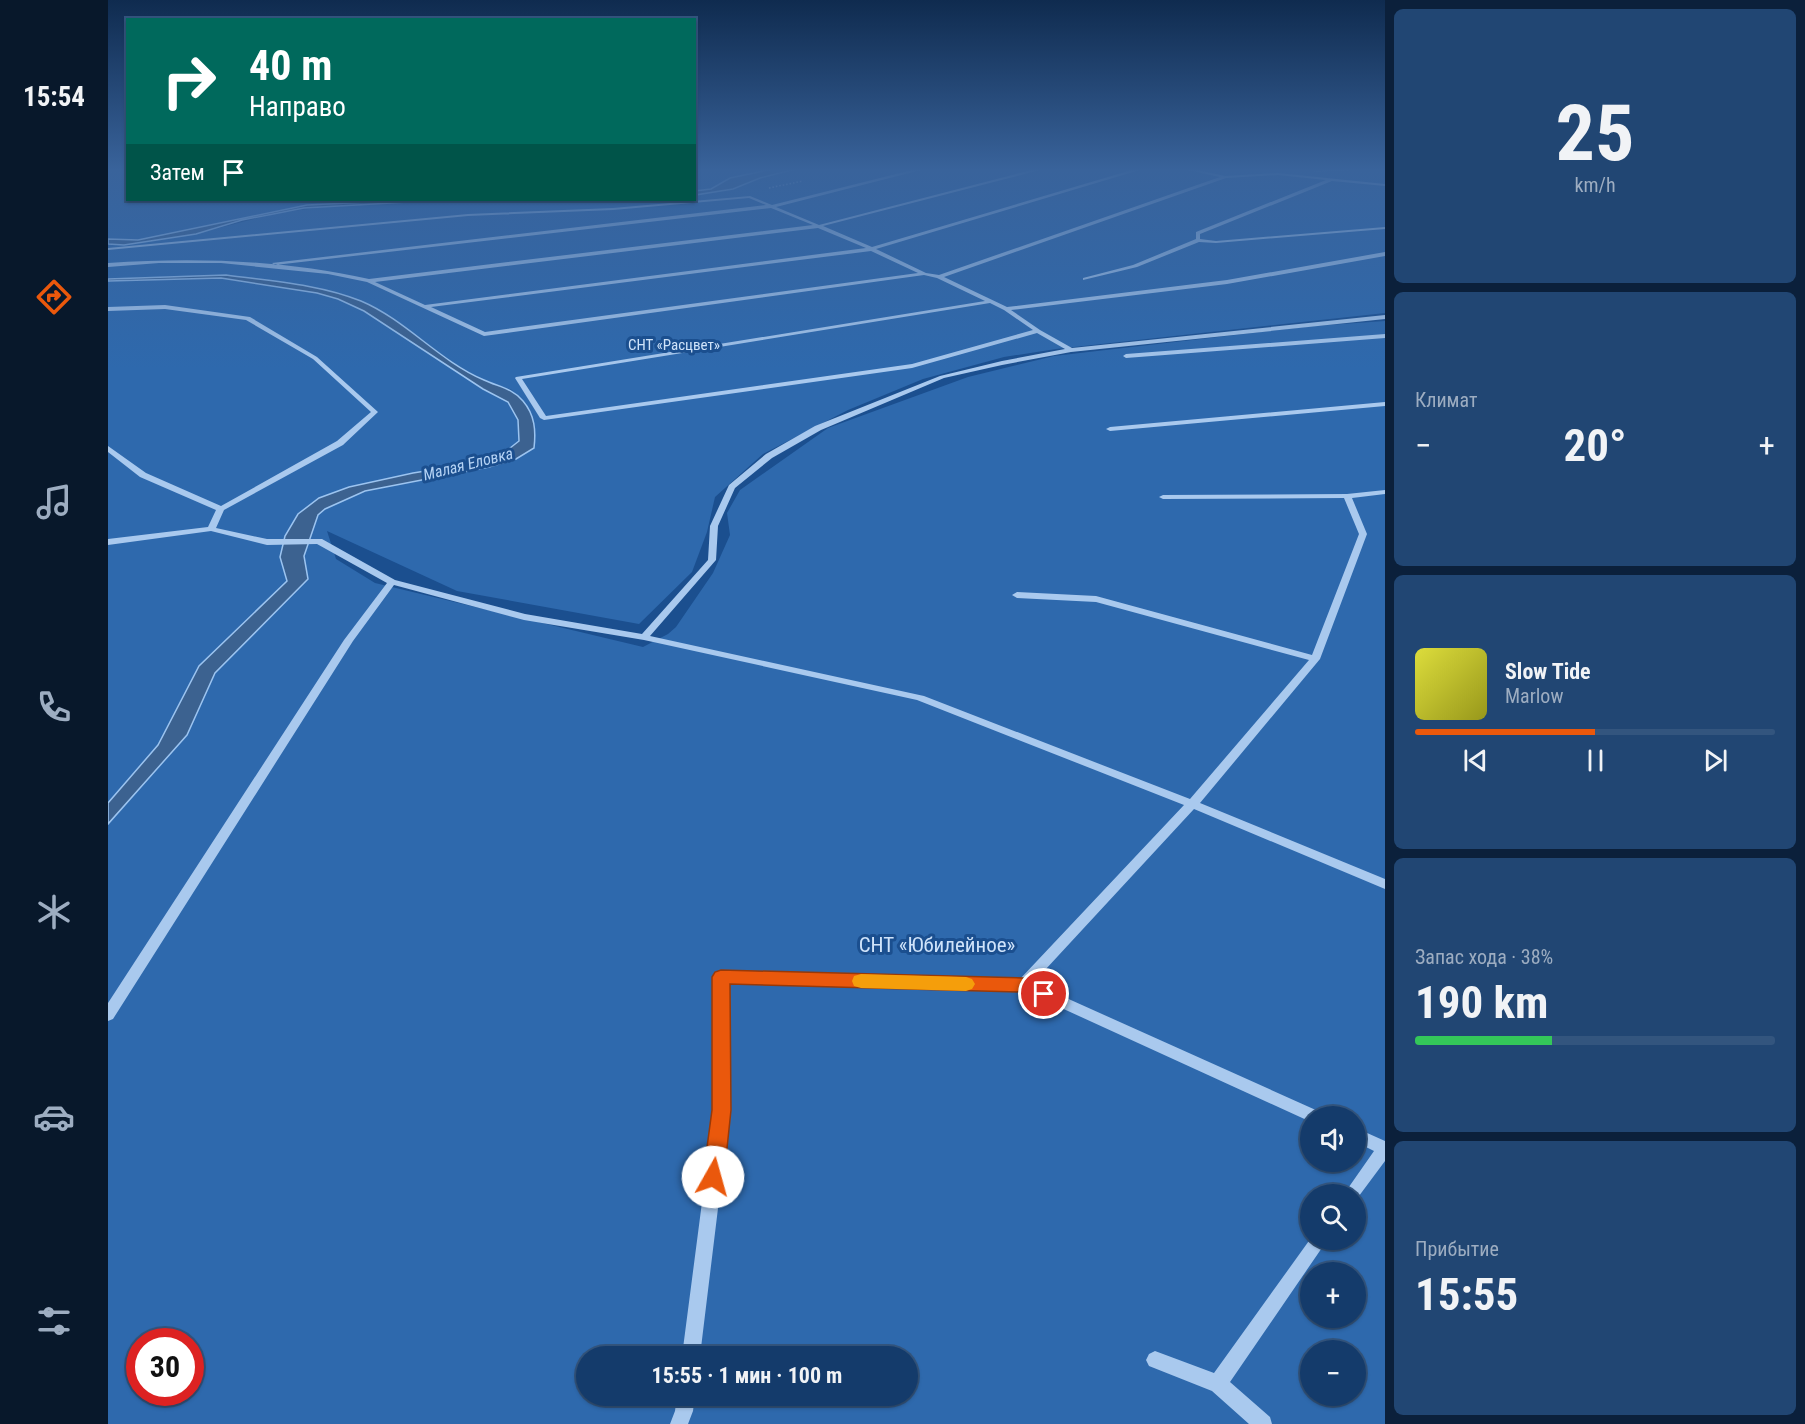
<!DOCTYPE html>
<html lang="ru">
<head>
<meta charset="utf-8">
<style>
  body { margin:0; font-family:"Roboto Condensed",sans-serif; background:#214673; color:#f1f3f6; height:100vh; display:flex; flex-direction:column; font-size:22px; white-space:nowrap }
  * { box-sizing:border-box; margin:0 }
  p { font-size:20px; color:#9dadc1 }
  .icon { flex:none; width:33px; height:33px; fill:none; stroke:currentColor; stroke-width:2; stroke-linecap:round; stroke-linejoin:round }
  .map { position:relative; flex:1; overflow:hidden }
  .details { display:flex; flex-direction:column; gap:9px; padding:9px; background:#0b203b; width:420px }
  .details>* { flex:none }
  .hud { position:absolute; left:18px; top:18px; width:570px; height:183px; border-radius:0px; box-shadow:0 2px 4px #0004,0 0 0 2px #33557e; background:#00695c; color:#fff; overflow:hidden }
  .buttons { position:absolute; left:1192px; top:1106px; display:grid; gap:12px }
  .buttons a { display:grid; place-items:center; width:66px; height:66px; border-radius:50%; background:#143b6b; box-shadow:0 2px 4px #0004,0 0 0 2px #33557e; font-size:30px }
  .speed { position:absolute; left:18px; top:1328px; display:flex; gap:12px; font-size:30px; font-weight:700; text-align:center }
  .speed>* { display:grid; place-content:center; width:78px; height:78px; border-radius:50%; background:#143b6b; box-shadow:0 2px 4px #0004,0 0 0 2px #33557e; line-height:1 }
  .speed .limit { border:9px solid #d22; background:#fff; color:#111 }
  .pin { position:absolute; display:grid; place-items:center; width:51px; height:51px; color:#fff; margin:-26px; border:3px solid #fff; border-radius:50%; box-shadow:0 2px 6px #0007 }
  .me { position:absolute; width:66px; margin:-33px; rotate:7deg; stroke-linejoin:round; filter:drop-shadow(0 0 4px #0008) }
  .turn { display:flex; align-items:center; gap:21px; height:126px; padding:0 24px; font-size:27px }
  .turn .icon { width:78px; height:78px; stroke-width:2.5 }
  .turn b { display:block; font-size:42px; line-height:51px }
  .then { display:flex; align-items:center; height:57px; padding:0 24px; background:#0003; gap:12px; font-size:22px }
  .big { font-size:45px; font-weight:700; line-height:1.1 }
  .details .card { flex:1; display:flex; flex-direction:column; justify-content:center; gap:9px; min-width:0; padding:0 21px; border-radius:9px; background:#214673 }
  .details .dial { align-items:center; gap:0 }
  .dial b { font-size:78px; line-height:1 }
  .song { display:flex; align-items:center; gap:18px }
  .cover { width:72px; height:72px; border-radius:9px; background:linear-gradient(135deg,hsl(60 70% 55%),hsl(60 70% 35%)) }
  .played { height:6px; border-radius:3px; background:linear-gradient(90deg,#ea580c 50%,#33557e 50%) }
  .keys { display:flex; justify-content:space-around; direction:ltr }
  .heat { display:flex; justify-content:space-between; align-items:center; font-size:33px; direction:ltr }
  .charge { height:9px; border-radius:4px; background:linear-gradient(90deg,#34c759 38%,#33557e 0) }
  .trip { position:absolute; left:468px; top:1346px; width:342px; height:60px; border-radius:30px; background:#143b6b; box-shadow:0 2px 4px #0004,0 0 0 2px #33557e; font-weight:700; line-height:60px; text-align:center }
  main { display:flex; flex:1; min-height:0 }
  .tab-bar { display:flex; flex-direction:column; width:108px; justify-content:space-around; align-items:center; background:#08182b; color:#9dadc1 }
  .tab-bar .icon { width:42px; height:42px }
  .tab-bar .current { color:#ea580c }
  .tab-bar b { font-size:27px; color:#f1f3f6 }
  .map>svg:first-child { display:block }
  .green { fill:#2e69ad; fill-rule:evenodd }
  .water { fill:#3c6290; stroke:#9cc4f0; stroke-width:1.5 }
  .lines { fill:none; stroke-linecap:round; stroke-linejoin:round }
  .path { stroke:#a9c9ee; stroke-width:1.5; stroke-dasharray:1.5 2; stroke-linecap:butt }
  .minor { fill:#a9c9ee; fill-rule:evenodd }
  .route { fill:#ea580c; stroke:#983908; stroke-width:1.5 }
  .slow { fill:#f59e0b }
  .labels { text-anchor:middle; dominant-baseline:central; stroke-width:6; stroke-linejoin:round; paint-order:stroke }
  .far-park-label { font-size:15px; fill:#cfe3fa; stroke:#1b4f8f }
  .far-water-label { font-size:16px; font-style:italic; fill:#b5d3f5; stroke:#1b4f8f }
  .near-park-label { font-size:21px; fill:#cfe3fa; stroke:#1b4f8f }
</style>
</head>
<body>
<main>
<nav class="tab-bar">
<b>15:54</b>
<svg class="icon current" aria-label="directions" viewBox="0 0 24 24"><path d="M12 3l9 9-9 9-9-9zM9 14v-3h6M13 9l2 2-2 2"/></svg>
<svg class="icon" aria-label="music" viewBox="0 0 24 24"><path d="M9 18V5l10-2v13"/><circle cx="6" cy="18" r="3"/><circle cx="16" cy="16" r="3"/></svg>
<svg class="icon" aria-label="phone" viewBox="0 0 24 24"><path d="M5 4h4l2 5-3 2q2 4 5 5l2-3 5 2v4C11 20 4 13 5 4z"/></svg>
<svg class="icon" aria-label="climate" viewBox="0 0 24 24"><path d="M12 3v18M4 7l16 10M4 17L20 7"/></svg>
<svg class="icon" aria-label="car" viewBox="0 0 24 24"><path d="M5 17H2v-5l4-1 3-4h7l3 4 3 1v5h-3M9 17h6M6 11h13"/><circle cx="7" cy="17" r="2"/><circle cx="17" cy="17" r="2"/></svg>
<svg class="icon" aria-label="filters" viewBox="0 0 24 24"><path d="M4 7h16M4 17h16"/><circle cx="9" cy="7" r="2"/><circle cx="15" cy="17" r="2"/></svg>
</nav>
<div class="map">
<svg width="1277" height="1424" viewBox="0 0 1277 1424">
  <rect width="100%" height="100%" fill="#1b4f8f"/>
  <path class="green" d="M0,169h19l1,31h283l-104,5 -169,35 -30,-1z
    M587,169h78l-43,9 -20,11 -15,2z
    M688,169h589v144l-329,36 -52,8 -81,22 -75,31 -85,44 -48,43 -8,35 -15,40 -53,52 -182,-33 -130,-60 9,28 39,24 268,64 25,-13 8,-7 37,-54 17,-38 -3,-22 13,-23 88,-62 140,-51 86,-21 260,-30 71,-5v1103h-1277v-600l79,-89 28,-62 93,-94 -4,-23 14,-41 7,-6 40,-18 124,-24 27,-8 18,-11 -22,-58 -29,-10 -26,-15 -46,-32 -84,-42 -101,-16 -118,4v-35l16,1 72,-11 81,-21 48,-6 118,-7h251l1,-5 38,-6 27,-11zM1203,1116h45v45h-45zM1203,1194h45v45h-45zM1203,1272h45v45h-45zM32,1341h50v51h-50zM1203,1350h45v45h-45zM478,1356h322v39h-322z
    M113,278l96,15 21,6 26,12 119,78 25,13 10,18 1,21 -14,11 -36,12 -56,9 -64,14 -30,11 -34,38 -5,21 7,24 -88,85 -41,79 -50,58v-522z"/>
  <path class="water" d="M665,169h23l-36,9 -27,11 -38,6v-4l16,-2 19,-11z
    M303,200h32l-139,8 -62,12 -46,14 -72,11 -16,-1v-5l30,1 169,-35z
    M118,275c44,6 93,9 135,26 45,19 78,60 123,79 15,7 28,8 39,21 12,14 13,30 11,47l-18,11 -27,8 -124,24 -40,18 -7,6 -14,41 4,23 -93,94 -28,62 -79,89v-21l50,-58 41,-79 88,-85 -7,-24 5,-21 13,-22 21,-16 30,-11 64,-14 56,-9 36,-12 14,-11 -1,-21 -10,-18 -25,-13 -119,-78 -26,-12 -21,-6 -96,-15 -113,3v-2z"/>
  <g class="lines">
    <path class="path" d="M661,188l34,-7"/>
    <path class="minor" d="M808,169h9l-149,38 43,18 216,-56h9l-221,57 49,21 263,-78h8l-267,80 50,24 13,2 281,-98 -37,-8h10l32,7 53,-3 107,11v2l-53,-5 -132,53v5l16,2 169,-14v2l-169,14 -17,-1 -62,25 -54,13v-2l50,-13 63,-26v-7l130,-52 -48,-5 -52,3 -282,99 63,30 220,-27 158,-28v4l-158,28 -216,26 29,20 32,18 313,-33v4l-314,33 -69,13 -58,13 -123,52 -49,28 -37,30 -17,38 -2,34 -66,76 274,60 266,103 119,-139 -213,-58 -79,-4 -5,-3 5,-3 79,4 216,59 47,-121 -15,-36 -181,1 -4,-2 4,-2 184,-1 38,-4v4l-33,4 15,36 -47,125 -120,144 185,76v10l-191,-80 -161,174 285,128 3,5h-10v6l-289,-132 -294,-7 2,127 -30,246h-18l32,-246v-133l2,-4 5,-1 299,7 164,-174 -267,-105 -273,-60 -120,-20 -130,-35 -41,56 -240,378 -5,2v-18l236,-363 43,-57 -70,-39 -50,1 -56,-14 -103,14v-6l100,-12 8,-17 -76,-33 -32,-25v-6l38,27 75,33 116,-65 34,-29 -58,-53 -67,-39 -81,-11 -57,2v-4l57,-2 85,12 67,40 61,55 -35,33 -119,65 -8,18 51,11h55l73,41 130,34 117,20 66,-74 2,-34 19,-41 37,-31 49,-28 125,-50 62,-15 63,-12 -28,-16 -125,35 -368,52 -4,-2 -25,-40 1,-1 469,-76 -48,-23 -13,-3 -440,61 -117,-54 -39,-8 -107,-11h-62l-51,4v-4c89,-6 174,-3 261,16l444,-54 -42,-17 -496,57 -3,-2 494,-58 -17,-7 -136,12 -145,6 -360,34v-2l360,-34 145,-6 137,-12 22,9zM710,228l48,20 -441,57 -50,-23zM763,251l47,22 -433,59 -54,-25zM882,303l14,7 29,20 -121,34 -366,52 -24,-37z
      M1230,169h37l-66,3z
      M1277,334v4l-259,20 -3,-2 3,-2z
      M1277,402v4l-275,25 -4,-2 4,-2z
      M1248,1128l29,13v20l-29,39v-6h-12l30,-43 -18,-9z
      M1203,1238v1h17l-98,143 40,35 2,7h-23l-37,-33 -63,-25 -3,-6 3,-6 6,-3 59,22z
      M569,1395h18l-2,16 -5,13h-18l5,-13z"/>
  </g>
  <linearGradient id="sky" x2="0" y2="1"><stop stop-color="#0f2b4f"/><stop offset="0.46" stop-color="#39639b"/><stop offset="1" stop-color="#39639b" stop-opacity="0"/></linearGradient>
  <rect width="1277" height="369" fill="url(#sky)"/>
  <path class="route" d="M613,970l302,8 27,11 3,5 -3,6 -6,2 -23,-10 -291,-8 1,126 -7,67 -3,7 -8,3 -7,-3 -3,-7 9,-67v-133l3,-5z"/>
  <path class="slow" d="M753,974l105,3 6,2 3,5 -3,5 -6,2 -105,-3 -7,-2 -2,-5 2,-5z"/>
  <g class="labels">
    <g class="far-park-label">
      <text x="566" y="345">СНТ «Расцвет»</text>
    </g>
    <g class="far-water-label">
      <text transform="translate(360 464) rotate(-14)">Малая Еловка</text>
    </g>
    <g class="near-park-label">
      <text x="829" y="945">СНТ «Юбилейное»</text>
    </g>
  </g>
</svg>
<div class="buttons">
<a><svg class="icon" aria-label="sound" viewBox="0 0 24 24"><path d="M4 9h4l5-4v14l-5-4H4zM17 9q2 3 0 6"/></svg></a>
<a><svg class="icon" aria-label="search" viewBox="0 0 24 24"><circle cx="10" cy="10" r="6"/><path d="M15 15l6 6"/></svg></a>
<a>+</a>
<a>−</a>
</div>
<div class="speed"><div class="limit">30</div></div>
<div class="pin" style="left:936px;top:994px;background:#d93025"><svg class="icon" aria-label="arrive" viewBox="0 0 24 24"><path d="M6 21V4h12l-3 4 3 4H6"/></svg></div>
<svg class="me" style="left:605px;top:1177px" viewBox="-20 -20 40 40"><circle r="19" fill="#fff"/><path d="M0-13L10 11 0 6-10 11z" fill="#ea580c"/></svg>
<div class="trip">15:55 · 1 мин · 100 m</div>
<div class="hud">
<div class="turn"><svg class="icon" aria-label="right" viewBox="0 0 24 24"><path d="M7 20v-9h11M14 6l5 5-5 5"/></svg><div><b>40 m</b>Направо</div></div>
<div class="then">Затем<svg class="icon" aria-label="arrive" viewBox="0 0 24 24"><path d="M6 21V4h12l-3 4 3 4H6"/></svg></div>
</div>
</div>
<section class="details">
<div class="card dial"><b>25</b><p>km/h</p></div>
<div class="card"><p>Климат</p>
<div class="heat"><a>−</a><b class="big">20°</b><a>+</a></div>
</div>
<div class="card">
<div class="song"><i class="cover"></i><div><b>Slow Tide</b><p>Marlow</p></div></div>
<div class="played"></div>
<div class="keys"><svg class="icon" aria-label="previous" viewBox="0 0 24 24"><path d="M18 5L8 12l10 7zM5 5v14"/></svg><svg class="icon" aria-label="pause" viewBox="0 0 24 24"><path d="M8 5v14M16 5v14"/></svg><svg class="icon" aria-label="next" viewBox="0 0 24 24"><path d="M6 5l10 7-10 7zM19 5v14"/></svg></div>
</div>
<div class="card"><p>Запас хода · 38%</p><b class="big">190 km</b><div class="charge"></div></div>
<div class="card"><p>Прибытие</p><b class="big">15:55</b></div>
</section>
</main>
</body>
</html>
